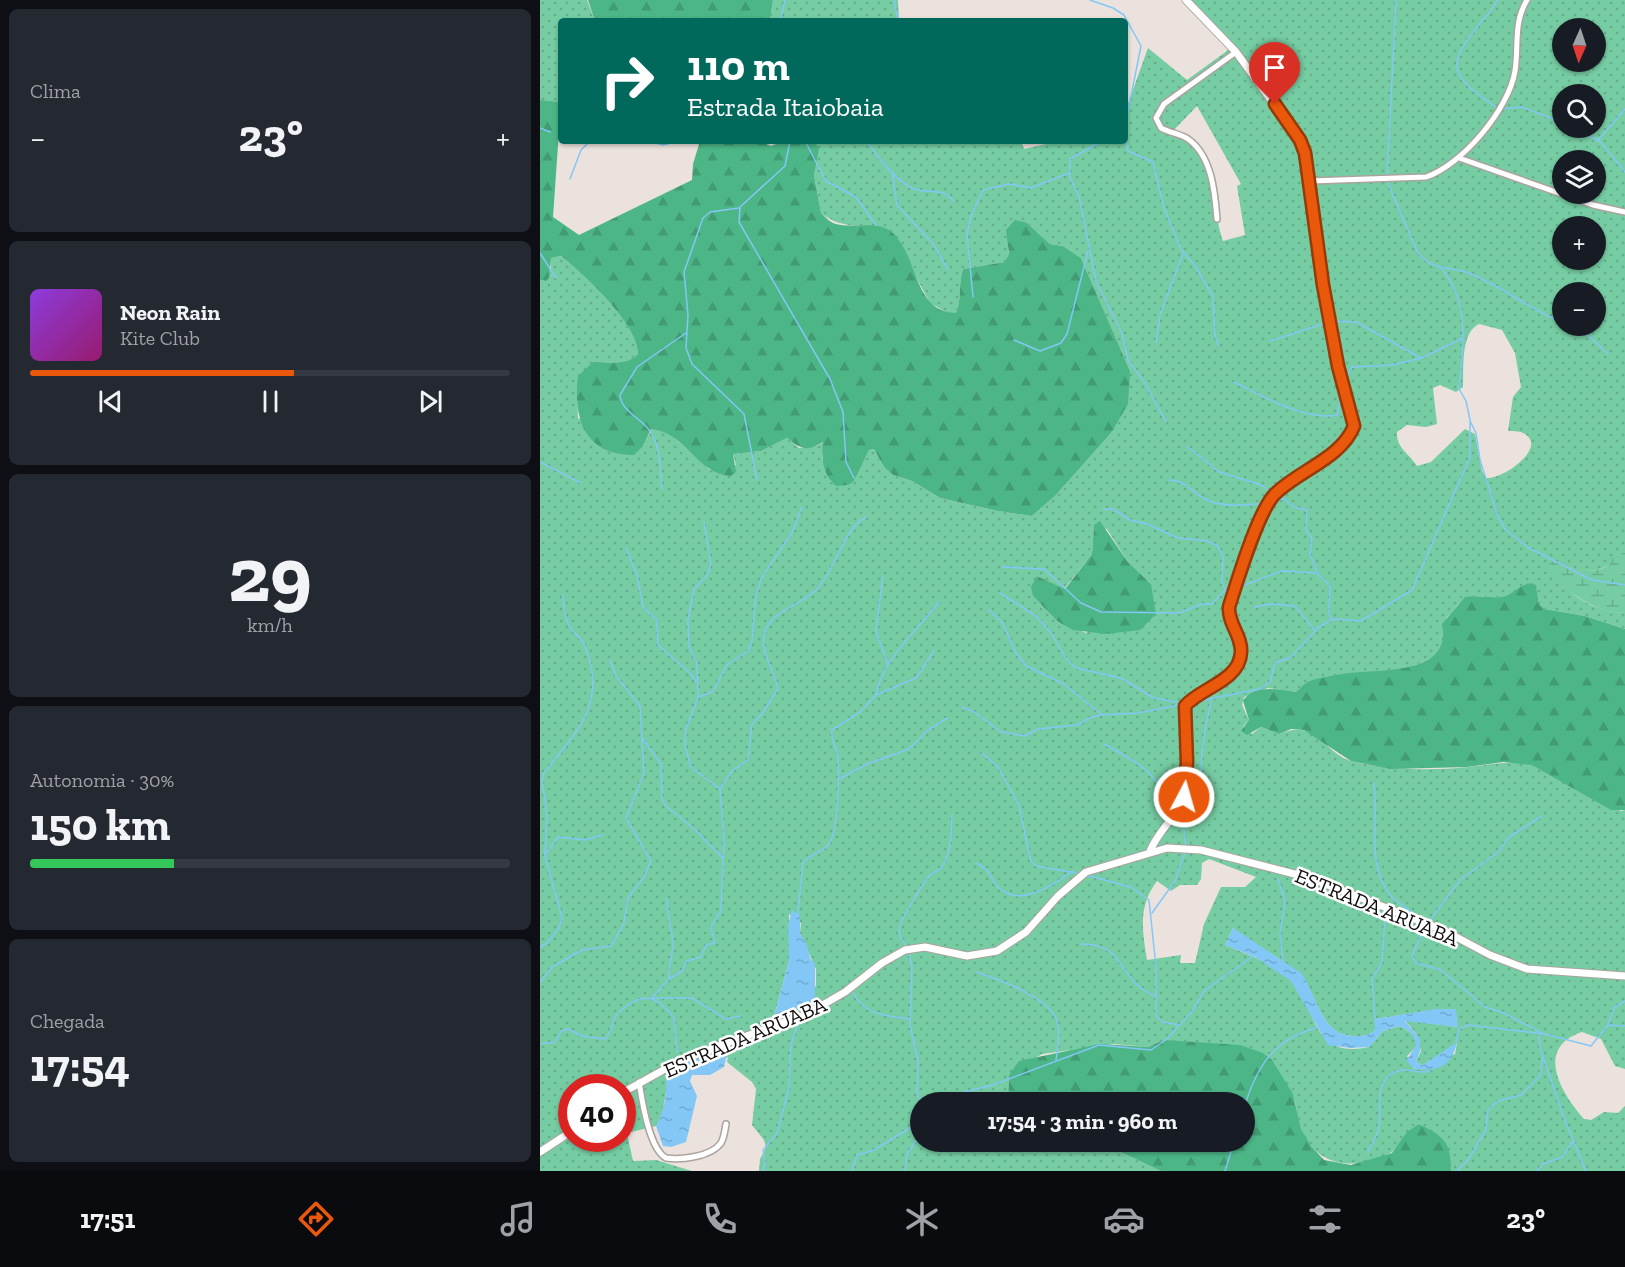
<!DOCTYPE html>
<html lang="pt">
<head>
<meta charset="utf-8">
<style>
  body { margin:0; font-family:"Zilla Slab",serif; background:#242831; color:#f1f3f6; height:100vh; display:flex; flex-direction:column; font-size:22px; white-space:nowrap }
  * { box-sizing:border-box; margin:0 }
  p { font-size:20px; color:#9ea1a6 }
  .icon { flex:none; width:33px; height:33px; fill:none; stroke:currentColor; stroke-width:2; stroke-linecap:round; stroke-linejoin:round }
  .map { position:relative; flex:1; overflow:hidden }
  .details { display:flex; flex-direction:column; gap:9px; padding:9px; background:#0d0f14; width:540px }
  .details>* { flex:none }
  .hud { position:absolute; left:18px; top:18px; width:570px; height:126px; border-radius:6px; box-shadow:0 2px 4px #0004; background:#00695c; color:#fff; overflow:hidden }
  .needle { width:39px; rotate:183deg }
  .tools { position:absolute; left:1012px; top:18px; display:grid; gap:12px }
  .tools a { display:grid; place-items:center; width:54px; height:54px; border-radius:50%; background:#171b24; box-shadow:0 2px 4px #0004; font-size:30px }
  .speed { position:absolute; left:18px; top:1074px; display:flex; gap:12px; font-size:30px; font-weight:700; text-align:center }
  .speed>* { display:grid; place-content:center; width:78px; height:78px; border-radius:50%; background:#171b24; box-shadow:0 2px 4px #0004; line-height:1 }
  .speed .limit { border:9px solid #d22; background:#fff; color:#111 }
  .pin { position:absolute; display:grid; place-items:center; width:51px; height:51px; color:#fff; margin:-62px -26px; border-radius:50% 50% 50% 0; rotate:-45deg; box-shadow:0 0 6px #0007 }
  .pin .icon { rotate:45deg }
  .me { position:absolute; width:66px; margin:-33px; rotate:6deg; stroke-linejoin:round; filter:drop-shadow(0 0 4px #0008) }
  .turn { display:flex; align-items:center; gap:21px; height:126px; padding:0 30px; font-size:27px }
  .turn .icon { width:78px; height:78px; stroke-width:2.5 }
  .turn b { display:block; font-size:42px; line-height:51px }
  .big { font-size:45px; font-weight:700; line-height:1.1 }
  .details .tile { flex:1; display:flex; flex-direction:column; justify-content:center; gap:9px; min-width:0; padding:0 21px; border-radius:9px; background:#242831 }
  .details .dial { align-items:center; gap:0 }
  .dial b { font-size:78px; line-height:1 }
  .song { display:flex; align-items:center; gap:18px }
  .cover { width:72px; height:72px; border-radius:9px; background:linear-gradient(135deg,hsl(270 70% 55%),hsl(320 70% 35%)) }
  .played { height:6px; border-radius:3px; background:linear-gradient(90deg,#ea580c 55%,#363941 55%) }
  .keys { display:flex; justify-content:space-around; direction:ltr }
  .heat { display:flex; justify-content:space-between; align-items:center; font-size:33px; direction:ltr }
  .charge { height:9px; border-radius:4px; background:linear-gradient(90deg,#34c759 30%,#363941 0) }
  .trip { position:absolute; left:370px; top:1092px; width:345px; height:60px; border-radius:30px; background:#171b24; box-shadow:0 2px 4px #0004; font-weight:700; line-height:60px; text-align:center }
  .dock { display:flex; height:96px; justify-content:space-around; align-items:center; background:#090b0e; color:#9ea1a6 }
  .dock .icon { width:42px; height:42px }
  .dock .current { color:#ea580c }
  .dock b { font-size:27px; color:#f1f3f6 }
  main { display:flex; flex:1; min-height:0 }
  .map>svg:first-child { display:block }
  .grass { fill:url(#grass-dots); fill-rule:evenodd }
  .forest { fill:url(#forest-firs) }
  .wetland { fill:url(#wetland-marsh) }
  .water { fill:url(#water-ripples) }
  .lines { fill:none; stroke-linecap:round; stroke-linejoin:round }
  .stream { stroke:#83c7f6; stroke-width:1.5 }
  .minor-casing { stroke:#aba39e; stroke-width:8 }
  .tertiary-casing { stroke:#aba39e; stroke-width:9 }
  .minor { stroke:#fff; stroke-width:5 }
  .tertiary { stroke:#fff; stroke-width:7 }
  .route-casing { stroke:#983908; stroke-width:15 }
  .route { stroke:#ea580c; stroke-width:10 }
  .labels { text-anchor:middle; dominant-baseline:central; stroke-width:5; stroke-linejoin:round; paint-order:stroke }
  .street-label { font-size:21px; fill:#100d0c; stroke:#fff }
</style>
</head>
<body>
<main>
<section class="details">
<div class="tile"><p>Clima</p>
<div class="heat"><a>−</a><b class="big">23°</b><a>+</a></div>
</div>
<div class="tile">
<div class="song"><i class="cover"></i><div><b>Neon Rain</b><p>Kite Club</p></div></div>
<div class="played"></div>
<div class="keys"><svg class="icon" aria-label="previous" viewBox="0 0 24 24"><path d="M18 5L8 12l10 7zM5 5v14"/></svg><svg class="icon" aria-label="pause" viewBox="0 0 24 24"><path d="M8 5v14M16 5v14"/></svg><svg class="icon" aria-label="next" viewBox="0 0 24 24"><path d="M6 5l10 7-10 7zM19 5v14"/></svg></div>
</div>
<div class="tile dial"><b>29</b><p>km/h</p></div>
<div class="tile"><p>Autonomia · 30%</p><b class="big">150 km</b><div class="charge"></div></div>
<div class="tile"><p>Chegada</p><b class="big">17:54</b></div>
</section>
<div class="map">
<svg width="1085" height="1171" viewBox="0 0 1085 1171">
  <defs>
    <pattern id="grass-dots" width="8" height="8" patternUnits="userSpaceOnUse" patternTransform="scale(1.5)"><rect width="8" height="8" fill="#76cda3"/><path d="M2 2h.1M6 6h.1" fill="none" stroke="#65af8b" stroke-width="1.8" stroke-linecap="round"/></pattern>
    <pattern id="forest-firs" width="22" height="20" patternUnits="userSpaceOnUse" patternTransform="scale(1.5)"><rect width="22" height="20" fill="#4cb687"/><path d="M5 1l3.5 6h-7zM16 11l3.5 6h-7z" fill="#419b73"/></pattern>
    <pattern id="wetland-marsh" width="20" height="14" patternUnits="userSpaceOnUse" patternTransform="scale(1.5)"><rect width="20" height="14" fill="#76cda3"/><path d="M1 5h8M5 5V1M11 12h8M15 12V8" fill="none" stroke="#65af8b"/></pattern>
    <pattern id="water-ripples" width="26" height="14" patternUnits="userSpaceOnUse" patternTransform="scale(1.5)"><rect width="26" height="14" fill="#83c7f6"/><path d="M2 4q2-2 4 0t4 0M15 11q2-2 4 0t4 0" fill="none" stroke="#70aad2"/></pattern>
  </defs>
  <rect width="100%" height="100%" fill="#ebe2dd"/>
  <path class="grass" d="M0,0h47l8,21h-34v81l-21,-2z
    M233,0h125l1,21h-129z
    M645,0h440v553c-8,4 -13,10 -20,14 -16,9 -38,0 -53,-6 5,9 10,21 17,29 12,13 38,23 56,23v16l-40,-13 -40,-7 -6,-5 -3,-18 -5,-3c-10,4 -19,12 -30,14 -14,2 -28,-5 -41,6 -5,4 -7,10 -13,14 -2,11 -1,22 -7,32 -16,26 -95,25 -125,31 -6,1 -13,8 -19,12l-28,-4 -24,9 -2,8 7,15 -6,7 9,7 9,-7 18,7c40,-16 44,19 72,27 38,9 78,10 117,6 21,-2 42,-7 64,-2 22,6 66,34 89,46l4,-1v259l-10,-3 -14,-27 -19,-7c-48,16 -21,61 2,87l7,1 13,-8 14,1 7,-7v65h-174c0,-18 -16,-39 -32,-47 -11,7 -22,26 -29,29 -34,18 -73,15 -89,-24 -4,-12 -4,-25 -9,-36l-128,-53 -16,7 -34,-3 -72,10 -33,21 -1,27h-87v40l160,1 31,5 49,23h-402l1,-12 6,-11 -2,-8 -12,-15 4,-36 -4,-7 -25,-20 1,-5 -61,29 -5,29 -6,11 -29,7 6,28 23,-1 36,11h-152v-891l6,1 5,-13 -1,-10 11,-2c24,18 77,68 77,98 -12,12 -29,8 -45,8l-16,29 1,27 65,28 9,-18 15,3 43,39 26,-5 -3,-11 28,-3 26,-13 12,10 18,-2 7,-4 -2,16 9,24 26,-11 12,-21 5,-1 10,18 9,8 19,6 28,17 58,13 34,5 24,-21 55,-62 19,-62 -49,-113 -18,-12 -13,-2 -23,-21 -19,25 1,7 -3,7 -43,7c-5,15 -1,30 -7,44h-8l-18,-10 -38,-71c-27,-12 -46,1 -71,-19l-7,-38 4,-26 -4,-8h207l3,8 36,-8 2,3 14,-3h49v-29l23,-64 39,32 44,-32zM1023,28h33v34h-33zM1023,94h33v34h-33zM657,106l44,78 -4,2 8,49 -22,6c-15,-45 2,-87 -52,-108zM1023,160h33v34h-33zM1023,226h33v34h-33zM1023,292h33v34h-33zM939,324l23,6 13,23 6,34 -8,10 -5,34c4,0 11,0 15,2 27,13 -20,47 -37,45l-4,-7 -7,-37 -10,-5 -34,33 -14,4c-8,-13 -21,-18 -20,-34l10,-7 19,2 11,-3 -4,-36 7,-3 16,7 7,-5c1,-18 -3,-54 16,-63zM554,526l13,3 20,32 24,23 -65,49 -29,-12 -24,-25 4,-20 27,13 28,-35zM669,859l47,18 -11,10h-24l-17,37 -9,39h-15l1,-8 -34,5c-5,-30 -9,-54 10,-79l14,10 9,-6h17l4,-6 1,-16zM249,914l12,9 -1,10 16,36v17l-43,34 16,-59zM693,928c21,17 45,27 65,46 20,18 21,61 55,62 9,0 16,0 22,-6l1,-11 50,-8 32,16 -53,-7 11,14 5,17 -5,11 7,3 34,-22 -2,11 -41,15 -7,-13 10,-10c-2,-11 -8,-16 -18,-20l-16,5 -14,16c-58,12 -50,-36 -79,-67 -17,-17 -43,-26 -65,-35zM32,1088h50v50h-50z"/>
  <path class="forest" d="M48,0h185l-3,21h-175z
    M0,100l21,2 -8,115 26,18 113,-55 1,-16 7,-23h60l11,5 13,-5h30l5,8 -5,26 7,38c4,4 10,10 15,11 18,5 44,-5 58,10 25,26 20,78 62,79 6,-14 2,-29 7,-44l42,-7 4,-8 -3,-24 9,-10 12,3 23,21 13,2 18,12 49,113 -2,33 -17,29 -55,62 -24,21 -34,-5 -58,-13 -28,-17 -19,-6 -9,-8 -10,-18 -5,1 -16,32 -5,3 -12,1c-13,-11 -15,-28 -13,-44 -15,10 -23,7 -36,-4l-26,13 -28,3 3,18 -5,4c-35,-2 -45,-44 -80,-47l-8,17 -9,9c-50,0 -61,-37 -56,-79l15,-14c16,0 33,4 45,-8 0,-30 -54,-80 -77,-98l-10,2 -2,20 -3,3 -6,-1z
    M560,521l27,40 24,23 5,30 -16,16 -34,4 -33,-4 -16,-9 -24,-25 -2,-9 6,-11 28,13 27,-35 2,-29z
    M991,583l5,2 3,19 6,5 40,7 40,13v181h-14l-79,-45 -29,-3 -36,5 -76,2 -40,-8 -47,-31 -13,-1 -12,5 -18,-7 -14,8 -6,-4 8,-11 -6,-19c10,-17 36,-12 53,-9 4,-3 6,-6 10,-9 8,-5 26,-7 36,-9 32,-5 112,3 100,-50l23,-27c12,-2 24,1 35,0 13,-1 18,-12 31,-14z
    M624,1040l76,5 23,8 9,7 21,34 8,35 10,17 13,14 27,5 41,-12 15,-21 12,-8c25,13 32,17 32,47h-290l-49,-23 -50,-6h183v-40h-237l1,-27 10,-14 81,-17 48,3z"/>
  <path class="wetland" d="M1074,553h11v60c-28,1 -62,-23 -79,-44l6,-8c16,7 58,21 62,-8z"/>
  <path class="water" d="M252,910l8,5v18l7,12 3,13 5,6v37l-42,19 16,-59 -1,-36z
    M693,928l68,45c16,21 19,62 52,63 8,0 16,0 22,-6l1,-11 60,-10h20l2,18 -53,-6 15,18v12l-4,11 7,3 34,-23c-5,24 -19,30 -42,27l-9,-8 10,-15c-1,-11 -7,-16 -17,-20l-16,5 -14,16 -19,1 -22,-3 -37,-64 -36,-24 -30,-12z
    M182,1045l6,5 -4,17 -14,8h-18l-2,6 7,15 -11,46 -15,5 -8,-1 -7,-20c10,-18 11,-35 10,-55l7,-7z"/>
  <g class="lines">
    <path class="stream" d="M354,0l4,21
      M550,0l23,8 11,7 17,31 -16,80
      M240,21l5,-21
      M957,108c-45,-32 -54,-39 -17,-85 6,-7 14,-14 17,-23
      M961,109l21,-2 41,16
      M0,128l10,4
      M1033,128l28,14 24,30
      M585,135l3,16 25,11 11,46 17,41 14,17 18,30 2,40 4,10
      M1058,140l27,-31
      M110,141l13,4 16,-4
      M250,141l-5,25 -45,41 -1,15 91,157 13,33 3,50 8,16
      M265,141l21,40 30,16 20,28
      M328,141c6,14 32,43 46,48 14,5 32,-2 40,13
      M562,141l-32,18v19l9,18 17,85 26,52 6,27 17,23 21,39
      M352,171l5,34 37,40 14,25
      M847,176l9,-176
      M30,179l11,-29 9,-9
      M847,181l30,70c14,21 35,15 54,23 32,13 60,36 92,49
      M199,208l-29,4 -7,6 -19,54 4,43 -2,33 6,16 52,50 13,66
      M0,253l16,25
      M433,297l-6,-63 4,-18 12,-26 26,-6 22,4 38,-15
      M793,321l23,1 65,36
      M1029,326l19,9 20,19
      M474,340l26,11 21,-8 6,-9 21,-83
      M730,341l56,-18
      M616,342l4,-27 23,-61
      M805,381l7,-14 40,-2 30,-7 41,-20
      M694,382c28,14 71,39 103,33l5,-21
      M930,421l6,12 4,27 18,57 8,13 23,18 63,32 33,5
      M647,446l32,26 42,13 12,8
      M0,462l41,21
      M629,480c16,0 23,12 36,19 16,9 43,6 61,4
      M122,489c-2,-18 -1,-39 -10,-55 -8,-15 -31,-22 -32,-39l17,-28 49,-34
      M738,495l16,12 13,3 -1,19 6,10 -2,15 7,18
      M733,501l10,-2
      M563,509h10l17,11 17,4 31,14 30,3 10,5 5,10 -1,26 3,7
      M164,522l7,42 -5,13 -12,12 -6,31 1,27 8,16 1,35 -12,31 -1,17 6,21 29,22
      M86,548l11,27 6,32 14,13 1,25 33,29 5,8
      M462,567l42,2 37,34 20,9 78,1 23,-9h10l12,-13 8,-2
      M343,576l-7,55 12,34
      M697,588l45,-17 35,2 13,13 -1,28 2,4
      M460,593l36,23 16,18 14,25 10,9 45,10 33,20 27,5
      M714,607l18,-3 23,2 20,25
      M449,610l13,12 14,31 10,13 38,18 37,30
      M336,694c9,-38 40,-62 63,-92
      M159,697l14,-6 14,-26 21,-14 4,-10 4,-46 5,-16 32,-48 9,-24
      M654,702l66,-13 10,-7 5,-19 16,-6 27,-29 14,-9 29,2 51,-31 58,-133v-37l-4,-19 -8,-14c4,-9 2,-14 3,-23 4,-35 4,-67 -19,-95
      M422,707l11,4 28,21 24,4 13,-7 40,-4 11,-7 12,-3 37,-2 46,-9
      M103,739l18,25 1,36 4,6 26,21 31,31
      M564,744c16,9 43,22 53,39 6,11 2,26 11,35
      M442,753l16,14 21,38 12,57 5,4 46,8
      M299,779l28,-15 42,-15 18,-18 20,-13
      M834,783c5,37 -9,81 17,113 7,8 19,12 25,21
      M633,821c33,9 27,-50 29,-68 2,-18 5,-35 9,-52
      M643,823l3,25
      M5,855l13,-18 28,3 16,-5
      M436,863c13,5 13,13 21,23 22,24 57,-2 76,-15
      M546,875l45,12 18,13 7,67v49l7,6 16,3
      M738,879l7,22 -5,33 3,27
      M127,899c0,18 5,29 6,44 0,12 -5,22 -4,35
      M612,913l23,-32 10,-29
      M258,914l5,-52c8,-8 18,-9 26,-18 10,-14 10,-69 9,-87 -1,-10 -8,-17 -6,-27l28,-18 16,-17 40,-17 18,-27
      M888,923l32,-43 38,-28 11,-15 33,-21
      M885,927l-13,29 4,7 25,7 44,37 19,6 40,21
      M541,944c35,0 35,17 54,39 5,5 13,9 19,13
      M0,947l7,-4 12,-15 3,-11 -17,-61 2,-41 -5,-35 2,-7c33,-42 65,-71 40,-129 -3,-5 -8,-9 -12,-14 -8,-11 -8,-22 -9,-35
      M367,948c-2,-5 -7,-10 -8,-16 -1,-9 23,-47 30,-56 4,-5 11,-4 14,-11 9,-15 8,-32 9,-50
      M369,953l3,14 -2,58 8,36 -1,32 4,10
      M436,972c22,7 69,24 80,46 5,13 2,29 0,42
      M0,982l12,-15 30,-17 29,-4 13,-22 4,-26 16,-21 7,-16 -25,-43 18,-45 -4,-67 -24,-30 -6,-16
      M313,993c13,23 32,22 56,26
      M112,998l17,-19 13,-8 5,-10 14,-4 5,-12 9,-2 -4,-16 10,-16 3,-72 -4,-50 12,-18 16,-11 4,-36 10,-10 16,-25c-3,-17 -17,-35 -14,-53 3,-24 40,-32 54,-48 18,-20 26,-60 48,-71
      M113,998h39l34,21 15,-3
      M1068,1025l17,1
      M836,1030l-4,-51 10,-17 3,-44
      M999,1034l1,14 25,73 21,50
      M916,1042l3,-13 9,-4 77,9 46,12 17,-21 6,-17 11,-7
      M0,1044l15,-2 6,-11 7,-2 14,7 23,3c8,-7 6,-17 12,-25 3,-4 7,-6 11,-9 20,-14 32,-5 46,13l3,34
      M404,1102l12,-8 37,-9 106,-40 52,5 16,-11 26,-29 11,-19 49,-35
      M705,1105c13,-41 29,-66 74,-78
      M828,1152c4,-9 10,-17 11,-26 3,-20 -6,-45 18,-55 11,-4 22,4 33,0
      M223,1171l2,-8 -2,-13 14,-17 12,-45 2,-43 8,-25
      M312,1171l5,-16 17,-5 47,-29
      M365,1171l2,-17 14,-21
      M685,1171l9,-29
      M917,1171l11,-11 18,-30 2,-20 10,-9 23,-6 19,-19 3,-21
      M997,1171l6,-7 19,-7 11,-16"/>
    <g class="minor-casing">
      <path id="minor" d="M919,158l134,47 32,7
        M770,181l116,-4c36,-12 83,-68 89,-106 4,-25 -2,-48 12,-71
        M677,219c-2,-26 -5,-63 -29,-80 -7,-5 -18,-6 -27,-11l-5,-10 8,-14 72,-52
        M99,1082c3,18 10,67 27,76 15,2 45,-1 55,-15 3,-5 4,-13 5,-19"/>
    </g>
    <g class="tertiary-casing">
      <path id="tertiary" d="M610,851c9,-22 30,-37 36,-60l-1,-85c15,-18 60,-28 56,-58 -2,-15 -13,-25 -12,-41 8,-26 28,-93 45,-112 23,-24 67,-36 80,-69l-16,-60 -15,-81 -13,-79v-25l-10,-41 -64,-88 -50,-52
        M82,1093l61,-34 124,-45 38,-22 37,-29 23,-13 20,-3 42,9 30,-5 29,-19 32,-36 28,-24 81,-24 34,2 109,28 133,52 47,25 37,14 98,7
        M0,1152l32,-21"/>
    </g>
    <use href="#minor" class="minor"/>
    <use href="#tertiary" class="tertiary"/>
  </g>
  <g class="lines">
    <g class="route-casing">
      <path id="route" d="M644,797l3,-35 -2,-56c15,-18 55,-25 56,-54 1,-16 -13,-28 -12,-45 8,-25 28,-93 45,-112 23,-24 67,-36 80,-69l-16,-60 -15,-81 -18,-132 -5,-13 -25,-36"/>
    </g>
    <use href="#route" class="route"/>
  </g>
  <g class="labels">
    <g class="street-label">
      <text transform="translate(837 907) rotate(22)">ESTRADA ARUABA</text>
      <text transform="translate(205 1037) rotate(-23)">ESTRADA ARUABA</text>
    </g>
  </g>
</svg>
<div class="tools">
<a><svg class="needle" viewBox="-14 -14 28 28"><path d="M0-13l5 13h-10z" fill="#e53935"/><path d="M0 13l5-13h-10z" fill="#9ea1a6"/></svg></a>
<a><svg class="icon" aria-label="search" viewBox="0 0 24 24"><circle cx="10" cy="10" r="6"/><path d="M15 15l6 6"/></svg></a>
<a><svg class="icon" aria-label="layers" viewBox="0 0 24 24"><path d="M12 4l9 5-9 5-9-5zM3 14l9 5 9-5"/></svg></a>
<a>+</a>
<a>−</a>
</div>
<div class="speed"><div class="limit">40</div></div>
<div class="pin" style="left:735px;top:104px;background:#d93025"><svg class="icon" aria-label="arrive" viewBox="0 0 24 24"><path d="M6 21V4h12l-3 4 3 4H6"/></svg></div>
<svg class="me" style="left:644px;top:797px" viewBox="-20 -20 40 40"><circle r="17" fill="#ea580c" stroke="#fff" stroke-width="3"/><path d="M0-11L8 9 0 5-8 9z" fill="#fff"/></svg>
<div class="trip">17:54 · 3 min · 960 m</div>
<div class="hud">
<div class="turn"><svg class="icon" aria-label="right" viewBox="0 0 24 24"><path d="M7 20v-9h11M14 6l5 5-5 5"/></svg><div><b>110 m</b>Estrada Itaiobaia</div></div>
</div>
</div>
</main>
<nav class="dock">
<b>17:51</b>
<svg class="icon current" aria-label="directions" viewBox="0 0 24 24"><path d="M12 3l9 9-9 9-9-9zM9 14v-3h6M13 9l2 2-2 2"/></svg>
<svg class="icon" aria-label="music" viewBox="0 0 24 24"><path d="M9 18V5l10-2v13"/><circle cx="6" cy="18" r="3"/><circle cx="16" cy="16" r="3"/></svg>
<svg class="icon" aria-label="phone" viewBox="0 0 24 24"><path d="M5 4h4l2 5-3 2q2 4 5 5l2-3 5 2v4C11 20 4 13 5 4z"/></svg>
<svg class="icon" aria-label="climate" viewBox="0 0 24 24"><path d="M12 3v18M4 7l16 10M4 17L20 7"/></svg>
<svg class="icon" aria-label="car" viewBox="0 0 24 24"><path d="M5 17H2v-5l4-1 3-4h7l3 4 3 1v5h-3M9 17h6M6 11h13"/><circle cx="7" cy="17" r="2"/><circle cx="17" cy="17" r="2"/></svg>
<svg class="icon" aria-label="filters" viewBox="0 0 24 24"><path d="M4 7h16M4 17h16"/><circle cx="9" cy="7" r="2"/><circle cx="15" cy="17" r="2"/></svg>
<b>23°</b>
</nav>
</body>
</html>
